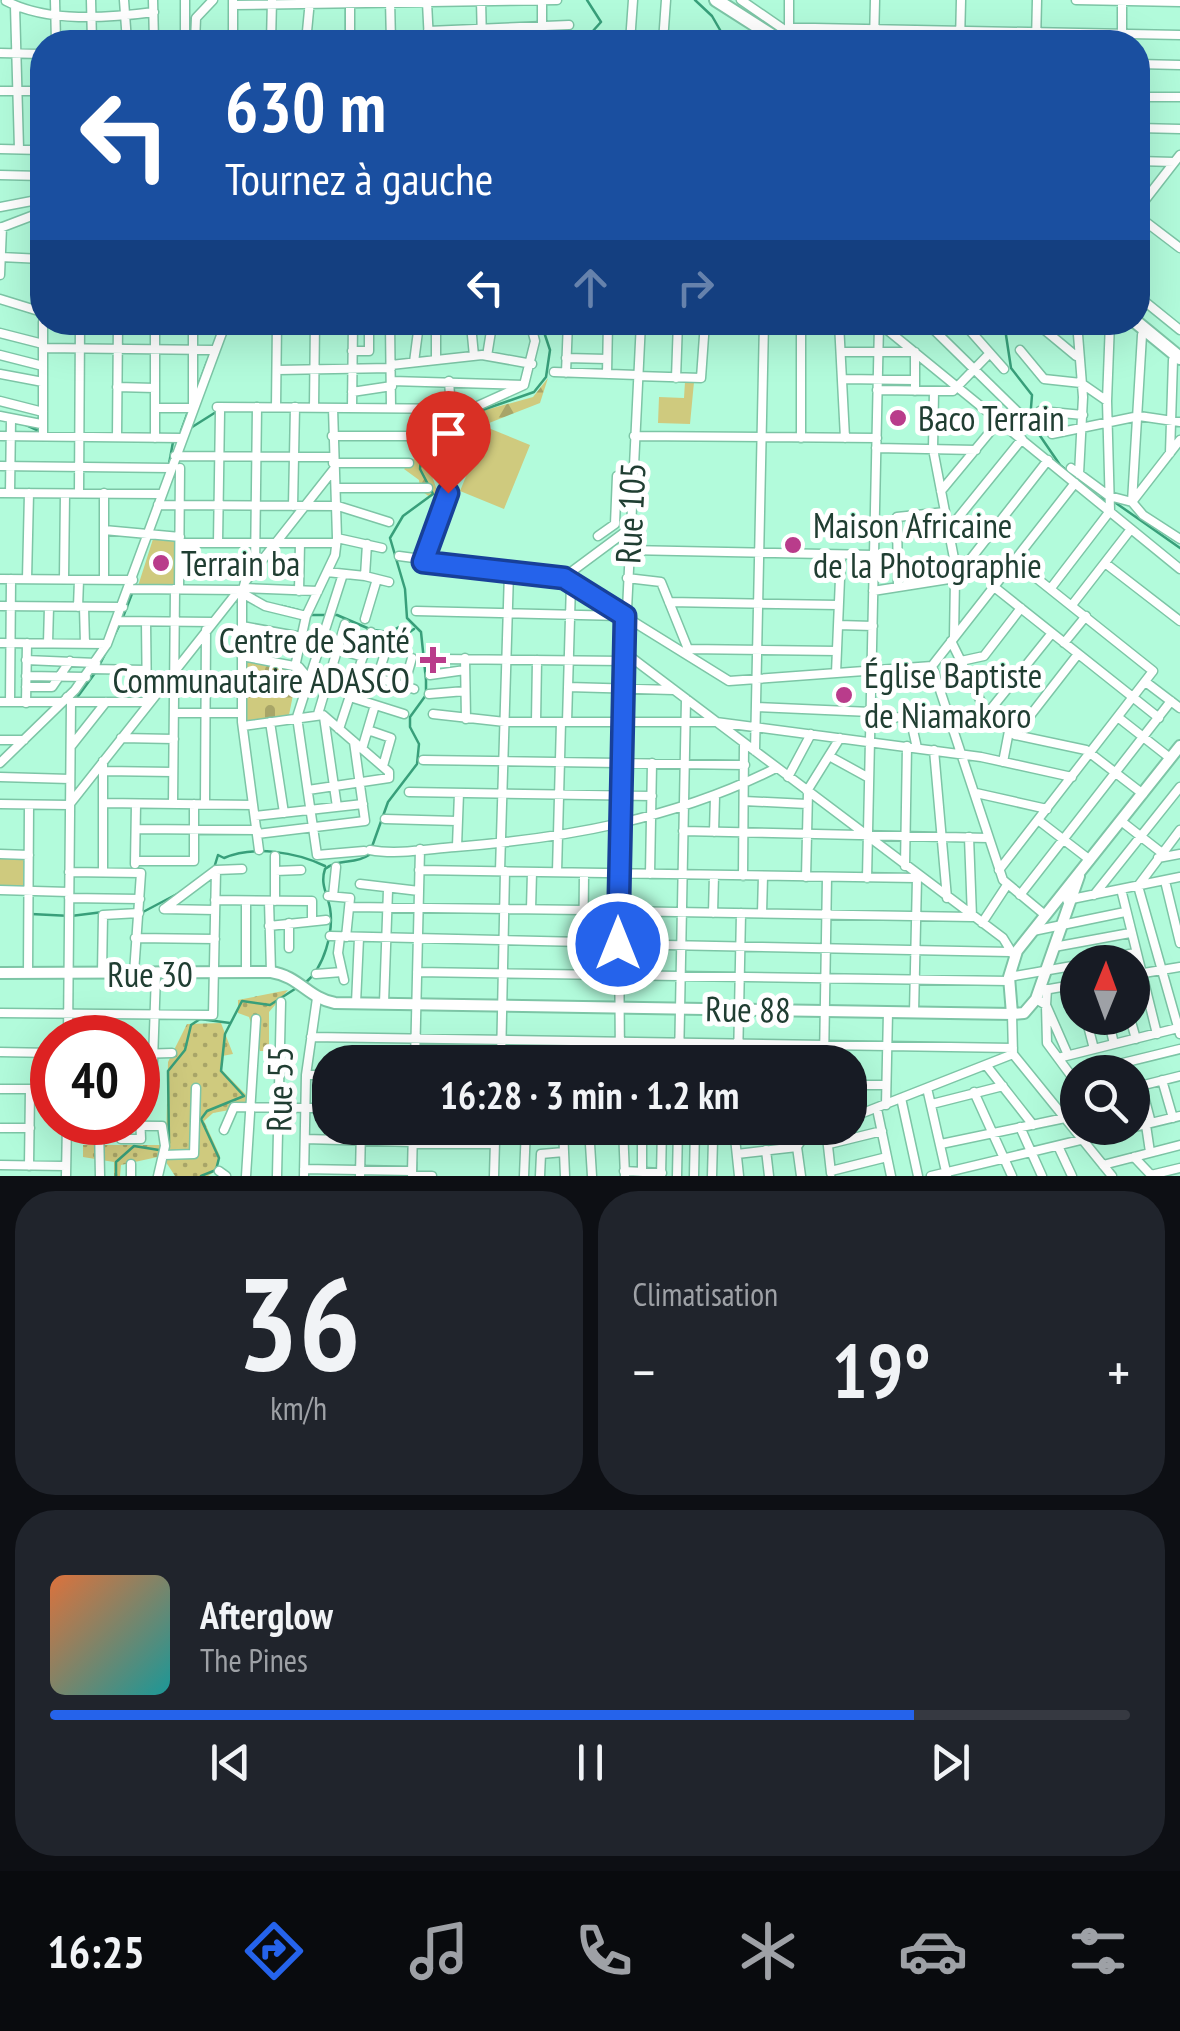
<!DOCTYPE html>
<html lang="fr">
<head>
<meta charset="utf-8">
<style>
  body { margin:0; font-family:"PT Sans Narrow",sans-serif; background:#20242c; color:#f1f3f6; height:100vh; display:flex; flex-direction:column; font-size:38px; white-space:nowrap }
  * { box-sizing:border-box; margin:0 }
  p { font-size:32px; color:#9ea1a6 }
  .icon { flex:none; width:55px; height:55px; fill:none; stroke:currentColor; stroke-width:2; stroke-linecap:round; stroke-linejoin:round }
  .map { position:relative; height:1176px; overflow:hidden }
  .panel { display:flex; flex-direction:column; gap:15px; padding:15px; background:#0d0f14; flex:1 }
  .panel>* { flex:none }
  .hud { position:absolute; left:30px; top:30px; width:1120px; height:305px; border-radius:40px; box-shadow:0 10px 40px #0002; background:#1a4fa0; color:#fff; overflow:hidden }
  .needle { width:65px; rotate:1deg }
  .buttons { position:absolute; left:1060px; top:945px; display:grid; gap:20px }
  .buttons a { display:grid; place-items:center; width:90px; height:90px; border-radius:50%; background:#171b24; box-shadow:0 10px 40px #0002; font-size:50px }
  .speed { position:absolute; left:30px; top:1015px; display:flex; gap:20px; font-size:50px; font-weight:700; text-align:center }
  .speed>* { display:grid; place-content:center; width:130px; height:130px; border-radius:50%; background:#171b24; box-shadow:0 10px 40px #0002; line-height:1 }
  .speed .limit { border:15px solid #d22; background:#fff; color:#111 }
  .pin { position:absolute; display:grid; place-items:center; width:85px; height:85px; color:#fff; margin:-102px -42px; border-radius:50% 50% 50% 0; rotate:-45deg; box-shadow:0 0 10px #0007 }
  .pin .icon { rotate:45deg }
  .me { position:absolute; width:110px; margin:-55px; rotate:0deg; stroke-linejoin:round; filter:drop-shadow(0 0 8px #0008) }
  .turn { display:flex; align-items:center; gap:35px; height:210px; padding:0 30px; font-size:45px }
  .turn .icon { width:130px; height:130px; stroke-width:2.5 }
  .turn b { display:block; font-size:70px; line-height:85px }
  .lanes { display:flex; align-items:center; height:95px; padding:0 30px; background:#0003; justify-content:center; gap:50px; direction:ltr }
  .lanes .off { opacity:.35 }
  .big { font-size:75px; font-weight:600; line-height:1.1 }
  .panel .card { flex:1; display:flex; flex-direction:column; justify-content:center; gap:15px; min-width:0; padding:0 35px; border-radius:40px; background:#20242c }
  .panel .dial { align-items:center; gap:0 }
  .dial b { font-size:130px; line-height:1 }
  .song { display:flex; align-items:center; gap:30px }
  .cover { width:120px; height:120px; border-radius:15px; background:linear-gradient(135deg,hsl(20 70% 55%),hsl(180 70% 35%)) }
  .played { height:10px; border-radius:5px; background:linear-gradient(90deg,#2563eb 80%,#363941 80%) }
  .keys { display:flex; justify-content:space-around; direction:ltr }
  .heat { display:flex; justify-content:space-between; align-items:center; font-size:55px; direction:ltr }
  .panel .tiles { flex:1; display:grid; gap:15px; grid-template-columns:1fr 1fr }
  .card:last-child { grid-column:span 2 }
  .trip { position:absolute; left:312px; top:1045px; width:555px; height:100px; border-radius:40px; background:#171b24; box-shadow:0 10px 40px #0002; font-weight:600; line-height:100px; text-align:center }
  .menu { display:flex; height:160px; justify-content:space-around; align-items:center; background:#090b0e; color:#9ea1a6 }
  .menu .icon { width:70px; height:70px }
  .menu .current { color:#2563eb }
  .menu b { font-size:45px; color:#f1f3f6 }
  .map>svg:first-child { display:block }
  .grass { fill:url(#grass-dots) }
  .forest { fill:url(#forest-firs) }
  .cemetery { fill:url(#cemetery-stones) }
  .garden { fill:#cfca7e }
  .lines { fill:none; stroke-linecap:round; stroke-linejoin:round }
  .stream { stroke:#389f7a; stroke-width:2.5 }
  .minor-casing { stroke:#7dc5a6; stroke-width:11 }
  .major-casing { stroke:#7dc5a6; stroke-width:14 }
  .highway-casing { stroke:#7dc5a6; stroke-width:16 }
  .minor { stroke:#fff; stroke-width:8 }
  .major { stroke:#fff; stroke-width:10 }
  .highway { stroke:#fff; stroke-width:12 }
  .route-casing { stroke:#184099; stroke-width:25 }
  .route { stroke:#2563eb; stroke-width:18 }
  .poi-dot { fill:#b93c8b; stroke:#fff; stroke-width:4 }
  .labels { text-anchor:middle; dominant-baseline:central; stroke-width:10; stroke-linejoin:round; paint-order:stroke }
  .poi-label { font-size:35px; fill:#203e32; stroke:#fff; text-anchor:start }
  .street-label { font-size:35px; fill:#203e32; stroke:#fff }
</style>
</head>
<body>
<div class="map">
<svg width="1180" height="1176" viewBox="0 0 1180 1176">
  <defs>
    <pattern id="grass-dots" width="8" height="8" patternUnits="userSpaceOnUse" patternTransform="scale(2.5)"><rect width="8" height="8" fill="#cfca7e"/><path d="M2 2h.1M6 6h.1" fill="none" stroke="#a8a568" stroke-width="1.8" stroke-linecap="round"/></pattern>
    <pattern id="forest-firs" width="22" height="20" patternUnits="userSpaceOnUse" patternTransform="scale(2.5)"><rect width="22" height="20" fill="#cfca7e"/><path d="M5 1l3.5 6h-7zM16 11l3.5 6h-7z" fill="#a8a568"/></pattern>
    <pattern id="cemetery-stones" width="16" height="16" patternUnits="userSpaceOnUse" patternTransform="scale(2.5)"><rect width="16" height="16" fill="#cfca7e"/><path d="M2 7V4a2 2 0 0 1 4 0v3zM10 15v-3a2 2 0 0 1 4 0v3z" fill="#a8a568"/></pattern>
  </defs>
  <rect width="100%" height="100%" fill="#b2fbdb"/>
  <path class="grass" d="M288,990l-19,22v39h-9l-11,-34 -11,-4v-13z
    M221,1023l12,31 -11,2 -1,13 29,30 -4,8 -33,6 -9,8 16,35 -3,14 -9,6h-33l-13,-20 -41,9 -1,11h-6v-14l-31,-5v-12h83l2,-83 19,-38z"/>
  <path class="forest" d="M548,378l-8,25 -94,37 -14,36 6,17 -8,4 -10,-7 -1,-10 -15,-11 49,-50 80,-22z"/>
  <path class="cemetery" d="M246,661l52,9 -9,45 -43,6z"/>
  <path class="garden" d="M685,382h9l-4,42 -32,-1 1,-26 25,1z
    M486,427l44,18 -26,64 -44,-18z
    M153,539h24v47h-39z
    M0,852l24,1 -1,37 -23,-1z"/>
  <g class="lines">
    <path class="stream" d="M695,0l17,16 15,26
      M346,4v38
      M583,42l18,-20 -14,-22
      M1004,322l7,46 21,27 -2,25
      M196,392l11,-30
      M24,424l15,7
      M1034,427l26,38 31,26
      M189,429l27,-17
      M181,431l8,-22
      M169,464l4,-22
      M1097,497l16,4 67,47
      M282,606l16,4
      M310,615h27l35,15 18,2 9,-5 8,7 7,-5
      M123,617l10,-26
      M99,666l21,-42
      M76,699l19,-26
      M214,868l4,-13 6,3c29,-13 72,-6 101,8
      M111,911l17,-1
      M143,912l36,-19
      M31,914l40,2 32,-4
      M305,983c19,-15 29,-51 25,-75 -3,-15 -10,-24 -5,-39 14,-11 29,-4 44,-14l19,-53 29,-38 2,-20 -9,-17v-10l16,-22v-15l-5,-48 -14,-14 -2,-29 -15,-51 13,-22 30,-22 -13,-25 1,-10 12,-17 38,-28 63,-22 12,-15 4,-27 -9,-27
      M169,1143l-1,-72 17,-21 6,-25 9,-6 30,4
      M416,1175v-13
      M116,1176v-14l18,-16 25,4
      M201,1176l15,-6 3,-12 -18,-39 6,-8 37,-15 -23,-25 4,-37 17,-33 28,4 28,-18"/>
    <g class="minor-casing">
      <path id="minor" d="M55,0l1,42
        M91,0l1,42
        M124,0l3,42
        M153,0l1,42
        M185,0v42
        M350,0v42
        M390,0l1,42
        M481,0l1,42
        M542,0v42
        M741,0l61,42
        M1076,0l104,2
        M6,1c42,22 102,17 148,11
        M427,2l2,40
        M233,5l324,-5
        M15,6l4,143
        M789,28v-28
        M428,31l141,-6
        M780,35l9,-7h25l366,7
        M599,40l31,2
        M195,42l1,-24 17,-18
        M233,42v-42
        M271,42l1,-42
        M306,42l4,-42
        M630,42l3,-42
        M663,42l3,-42
        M874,42l1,-42
        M960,42l1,-42
        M1036,42l1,-42
        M1122,42v-42
        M0,53l42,1
        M1138,64l42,1
        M0,91h42
        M1138,97h42
        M1138,128l42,1
        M0,149l42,1
        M1138,161l36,1
        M0,175l42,1
        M0,207l42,-8
        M1138,209l42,-54
        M1138,216l42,32
        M0,228l42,-16
        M1,257l41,2
        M0,275l2,-48
        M1138,296l42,34
        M0,299l42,13
        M775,322h22
        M807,322l159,4 4,-4
        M1035,322l41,34
        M1077,322l6,75 -4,77
        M277,323l270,-1
        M390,323l1,85
        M839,323l6,115
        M880,324l300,245
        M471,325l3,31
        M929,325l101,99
        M966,326l38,43
        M640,327l22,-5
        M0,333l43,11
        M1142,335l-10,167 11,13 37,24
        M43,348l172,2
        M1020,350l24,29 37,4 26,18 3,110 -59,77
        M352,351h17v-27
        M842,352h73v39
        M0,355l43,11
        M487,356l5,-31
        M566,358l41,1
        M436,360v-36
        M414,362l5,-38
        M391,365l91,-10 50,9
        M277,370l114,-2
        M554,372l83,3
        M566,373l2,-51
        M0,374l43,8
        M607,374l1,-52
        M637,376l64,2 4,-56
        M676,378l2,-56
        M843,379l72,1
        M392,381l132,4
        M449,381l2,28
        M117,387l38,1
        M877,390l76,1 37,-38
        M934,391l-1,58 24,125
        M352,392l40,-6
        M0,401l43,11
        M1107,401l3,-79
        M193,404v-82
        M217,407l254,2 53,-24 11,-44 -5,-19
        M276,407l1,-85
        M314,407l1,-85
        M155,408h38
        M352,408l1,-86
        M1040,411l43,4
        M0,416l41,8
        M1052,434l87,-18 41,6
        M0,436l182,2
        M43,436v-114
        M332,436h101
        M634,436l243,2
        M117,437l1,-115
        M155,438v-116
        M801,438v-116
        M876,448l100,2
        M1170,453l3,-93
        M175,456l157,1
        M333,463h76
        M0,466l170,2
        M1071,468l38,28 23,6
        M337,488h91
        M941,491l58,-70
        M0,493l161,1
        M10,493l1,-74
        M79,493l1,-171
        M1132,502l48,-62
        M158,505l180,1 51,16
        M293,506l2,-99
        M949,529l73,-90
        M104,530l76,7
        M598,536l17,-12 2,-48 15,-6
        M337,538l45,10
        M180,543h156
        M218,543l2,-131
        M367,544l-2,32 24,6
        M628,550l246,5
        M399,556l164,22 166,103 203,-15 143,-183
        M423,561l45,-125
        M1105,563l75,58
        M255,569l2,-162
        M327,572l38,4
        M343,574l-46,143 20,138 47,-4
        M563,578l66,-49
        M627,578l34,4 27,67
        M0,579l133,1
        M27,579l2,-86
        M64,579l1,-85
        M104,579v-86
        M993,586l166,132
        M898,587l-1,-70 48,-5
        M244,588l74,3
        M130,589l111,1
        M179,589l1,-121
        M299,591l1,-48
        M873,591l133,-21
        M242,593l23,13 41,10
        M669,602l169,3
        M1072,605l59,-76
        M0,606l123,1
        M78,607l1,-27
        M84,607l1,37
        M416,611l206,5
        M365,619l12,-40
        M117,621l96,1
        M146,622l1,83
        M838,625l35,1
        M242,626l60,11
        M954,637l1,-58 93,-119
        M951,641l36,73 28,21 71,15 57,44
        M0,643l107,1
        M48,643l1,-36
        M1064,643l22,-27
        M321,644l42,13
        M688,649l149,2
        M624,652l379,286 11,18
        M242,656l57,11 10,12
        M465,658l1,61
        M439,659l184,2
        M26,660l70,3
        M961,661l23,-5 37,-48
        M932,666l71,214 42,35
        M295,667l11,-51 29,-61 2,-17 -4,-130
        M92,669l53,1
        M358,672l56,17
        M836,673l5,-118
        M430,675l35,-5
        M26,676l60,1
        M377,678l15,-46
        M1147,683l33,25
        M404,686l8,-28
        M26,687h26l18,-26
        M568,687l105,3
        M429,694l36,-3
        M67,697l4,5 -3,336
        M350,697l54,17
        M0,702h62
        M10,702l1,-123
        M71,702h74
        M26,703l1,-60
        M756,707l115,5
        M174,713h68
        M318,714l27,-90
        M433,714l72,8h211l265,35 91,20
        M987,714l65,-81
        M324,717l13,90
        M910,717l7,31
        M1119,718l51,40
        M871,719l77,-5
        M270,722l14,91
        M536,722l1,-62
        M567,722l4,-139
        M243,726l80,-11 66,57v6l-81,12
        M339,729l32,-97
        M368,730l23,8 -8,28
        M1015,735l63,-81
        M121,738l53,1
        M0,740h24
        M72,745l34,-43
        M362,749l13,-44
        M934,750l13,148
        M755,751l9,-429
        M829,756l40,22
        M423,760l322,5
        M1003,762l6,-31
        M0,763l75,-73 32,-46 119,-322
        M104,771l69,1
        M0,777l70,2
        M788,777l23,-43
        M807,791l33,-53
        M409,792l243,4
        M976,793l71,16
        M744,801l63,3
        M104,803l149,2
        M0,804l69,1 170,-215
        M173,804l2,-215
        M205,804l1,-174
        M255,816l108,-12
        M385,819l72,2
        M1038,820l52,40
        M1121,821l41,32
        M136,829l121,1
        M1180,830l-42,56 42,148
        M683,831l305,7
        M714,832l1,-35
        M257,834l108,-13 -11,-79
        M457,846l2,-53
        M259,850l-17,-128v-129l3,-11 89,-113
        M370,850c27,5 58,-1 85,-3 112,-9 220,-28 321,-79
        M0,854l29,1
        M1158,858l22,-4
        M135,861h59v-57
        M135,864l1,-60
        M905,866l2,-120
        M419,870l497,8
        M999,870l154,-199 -138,-110
        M275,871l26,-1
        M500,871l9,-299
        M69,872l72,1 -7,100
        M103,872v-111
        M557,872l4,-150
        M650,874l2,-111
        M743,876l1,-132
        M806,877l2,-85
        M867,878l12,-554
        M1165,881l15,62
        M360,884l59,7
        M1121,889l36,145
        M0,890l69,2
        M1020,895l151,-194
        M1094,895l86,-108
        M328,896l22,2 -4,39
        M333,896l3,-29
        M69,898l71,1
        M215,900l97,1v20
        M1067,900l113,-23
        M246,901v72
        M269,901l2,71
        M275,901v-45
        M349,907l234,3
        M164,909l52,-39 26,-1
        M164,909l51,1
        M531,909l1,-37
        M618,911l354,6 -3,-80
        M713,913l1,-38
        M762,913l1,-37
        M289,923v25
        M982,923l25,-38
        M269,926l57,-6
        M1033,931l92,-19
        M330,936l253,6
        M340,937l-2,16 6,27
        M135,938l80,1
        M617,944l393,8
        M1054,947l76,-14
        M1088,962l47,-9
        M417,972l592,9
        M28,973l1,-168
        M102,973l1,-58 36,-2
        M316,974l26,-2
        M583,974l1,-101
        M1132,975l48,-8
        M1009,977l69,-12
        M1047,989l-1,16 22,50
        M1044,990l34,-6
        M1036,999l10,6 1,38 31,42
        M356,1003l3,-65
        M384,1003l4,-113
        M0,1013l213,2 3,-145
        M914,1013l3,-135
        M1012,1014l1,40 99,122
        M1086,1018l8,31
        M1108,1018l6,26
        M1130,1018l6,21
        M311,1037l702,11
        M0,1052l52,1
        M138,1054l34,-1
        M1058,1058l120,-30
        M415,1062l5,-213
        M501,1062l4,-191
        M620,1062l-2,-267 23,-473
        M679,1062l7,-363
        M738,1062l3,-149
        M824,1062l3,-185
        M986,1065l47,60
        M1086,1072l94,-23
        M306,1075h24
        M1162,1080l11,38
        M850,1085h36
        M1141,1085l10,38
        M927,1088l20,88
        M1132,1088l48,-12
        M0,1089h52
        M152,1090l4,-116
        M974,1092l38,84
        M901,1098l17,78
        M932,1104l71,-18
        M886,1105l2,-93
        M877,1109l14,67
        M850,1118l163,-64
        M67,1125l95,1 3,20 -7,30
        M99,1125l1,51
        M1146,1125l4,27
        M120,1126l1,13h20l-2,-49
        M1020,1127l22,49
        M0,1128h30
        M563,1128l2,48
        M589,1128l3,48
        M623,1128l2,48
        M642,1128v44
        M734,1128l5,48
        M826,1128l5,45
        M224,1130l10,-23 96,1
        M495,1132l128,3
        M695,1138l40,1
        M305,1139l108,3
        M413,1144h82
        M829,1144l53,-13
        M941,1144l124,-26 13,-11
        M1058,1146l14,30
        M797,1147l4,29
        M766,1150l3,26
        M737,1154l60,-7 5,-8 21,-11
        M163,1155l31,-1 2,-66
        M1134,1157l18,19
        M131,1164v12
        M0,1165l66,1
        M1103,1165l77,-20
        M29,1166l1,-77
        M304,1169l108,2
        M219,1171l7,5
        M624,1171l38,2
        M831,1171l56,-14
        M412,1173l1,-45
        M1151,1175l29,-7
        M66,1176l1,-54
        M246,1176l10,-157
        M277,1176l4,-174
        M304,1176l2,-101 11,-77
        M360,1176l1,-48
        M412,1176h20
        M494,1176l1,-35
        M524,1176l2,-48
        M540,1176l1,-22 23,-2
        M661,1176l1,-48
        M677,1176l1,-48
        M694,1176l1,-48
        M712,1176l1,-37
        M931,1176l249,-60"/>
    </g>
    <g class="major-casing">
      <path id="major" d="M0,973l271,-1c28,4 37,26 64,31l677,11 12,-1 12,-14 43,-123
        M1012,1014l-3,-37 8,-26 163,-205"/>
    </g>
    <g class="highway-casing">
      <path id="highway" d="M716,0l66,42
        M1136,322l44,36"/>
    </g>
    <use href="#minor" class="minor"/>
    <use href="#major" class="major"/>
    <use href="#highway" class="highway"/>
  </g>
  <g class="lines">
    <g class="route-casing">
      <path id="route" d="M448,493l-25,69 141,16 61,38 -7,328"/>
    </g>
    <use href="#route" class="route"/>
  </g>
  <g class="poi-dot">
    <circle cx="898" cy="418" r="10"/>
    <circle cx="793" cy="545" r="10"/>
    <circle cx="161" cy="563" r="10"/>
    <path d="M428 645h10v10h10v10h-10v10h-10v-10h-10v-10h10z"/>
    <circle cx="844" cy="695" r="10"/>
  </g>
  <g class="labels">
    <g class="poi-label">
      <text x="918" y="418">Baco Terrain</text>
      <text x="813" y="525">Maison Africaine<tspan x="813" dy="40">de la Photographie</tspan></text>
      <text x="181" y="563">Terrain ba</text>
      <text x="410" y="640" text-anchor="end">Centre de Santé<tspan x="410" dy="40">Communautaire ADASCO</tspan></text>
      <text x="864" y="675">Église Baptiste<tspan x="864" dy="40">de Niamakoro</tspan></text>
    </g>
    <g class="street-label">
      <text transform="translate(630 513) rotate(-87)">Rue 105</text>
      <text x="150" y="974">Rue 30</text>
      <text transform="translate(748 1009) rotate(1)">Rue 88</text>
      <text transform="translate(279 1089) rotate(-89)">Rue 55</text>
    </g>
  </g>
</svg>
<div class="buttons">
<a><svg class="needle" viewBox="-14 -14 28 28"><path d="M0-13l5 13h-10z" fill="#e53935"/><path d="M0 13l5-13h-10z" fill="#9ea1a6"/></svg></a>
<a><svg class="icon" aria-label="search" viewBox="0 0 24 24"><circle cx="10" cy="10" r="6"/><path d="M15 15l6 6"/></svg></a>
</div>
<div class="speed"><div class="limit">40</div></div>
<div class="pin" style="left:448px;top:493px;background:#d93025"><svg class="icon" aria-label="arrive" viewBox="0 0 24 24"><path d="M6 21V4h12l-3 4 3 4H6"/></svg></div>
<svg class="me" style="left:618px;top:944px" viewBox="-20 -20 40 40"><circle r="17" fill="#2563eb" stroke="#fff" stroke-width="3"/><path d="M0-11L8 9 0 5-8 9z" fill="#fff"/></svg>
<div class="trip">16:28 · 3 min · 1.2 km</div>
<div class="hud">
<div class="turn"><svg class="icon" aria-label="left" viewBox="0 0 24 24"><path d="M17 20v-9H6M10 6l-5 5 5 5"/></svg><div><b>630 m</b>Tournez à gauche</div></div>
<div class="lanes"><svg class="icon" aria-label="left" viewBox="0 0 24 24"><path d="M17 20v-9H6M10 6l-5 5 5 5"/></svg><svg class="icon off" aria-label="ahead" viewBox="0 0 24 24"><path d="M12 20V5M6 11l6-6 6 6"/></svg><svg class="icon off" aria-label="right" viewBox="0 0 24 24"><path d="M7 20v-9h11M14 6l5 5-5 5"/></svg></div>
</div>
</div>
<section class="panel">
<div class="tiles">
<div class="card dial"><b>36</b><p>km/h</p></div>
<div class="card"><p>Climatisation</p>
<div class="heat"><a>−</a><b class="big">19°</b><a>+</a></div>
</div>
<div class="card">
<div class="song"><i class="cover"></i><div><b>Afterglow</b><p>The Pines</p></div></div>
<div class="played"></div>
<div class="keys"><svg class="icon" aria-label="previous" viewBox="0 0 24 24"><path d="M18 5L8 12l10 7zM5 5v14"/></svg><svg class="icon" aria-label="pause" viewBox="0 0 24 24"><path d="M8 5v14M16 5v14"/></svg><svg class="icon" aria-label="next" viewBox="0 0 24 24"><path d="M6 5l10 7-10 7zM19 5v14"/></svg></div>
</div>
</div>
</section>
<nav class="menu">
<b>16:25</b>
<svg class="icon current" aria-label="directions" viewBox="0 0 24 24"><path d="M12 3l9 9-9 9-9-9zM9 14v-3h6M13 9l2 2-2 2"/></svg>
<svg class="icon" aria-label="music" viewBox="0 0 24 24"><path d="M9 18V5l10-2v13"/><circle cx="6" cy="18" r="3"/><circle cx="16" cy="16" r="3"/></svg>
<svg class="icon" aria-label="phone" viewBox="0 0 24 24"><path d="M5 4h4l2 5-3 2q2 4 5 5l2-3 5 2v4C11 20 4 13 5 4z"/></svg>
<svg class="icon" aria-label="climate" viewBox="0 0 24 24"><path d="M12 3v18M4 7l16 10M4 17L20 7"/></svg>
<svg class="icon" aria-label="car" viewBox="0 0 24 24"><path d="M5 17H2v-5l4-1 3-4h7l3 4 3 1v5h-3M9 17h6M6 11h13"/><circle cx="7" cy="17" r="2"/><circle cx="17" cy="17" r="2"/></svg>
<svg class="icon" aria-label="filters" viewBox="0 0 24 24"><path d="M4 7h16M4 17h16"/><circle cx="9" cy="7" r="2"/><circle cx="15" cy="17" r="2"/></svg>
</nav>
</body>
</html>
